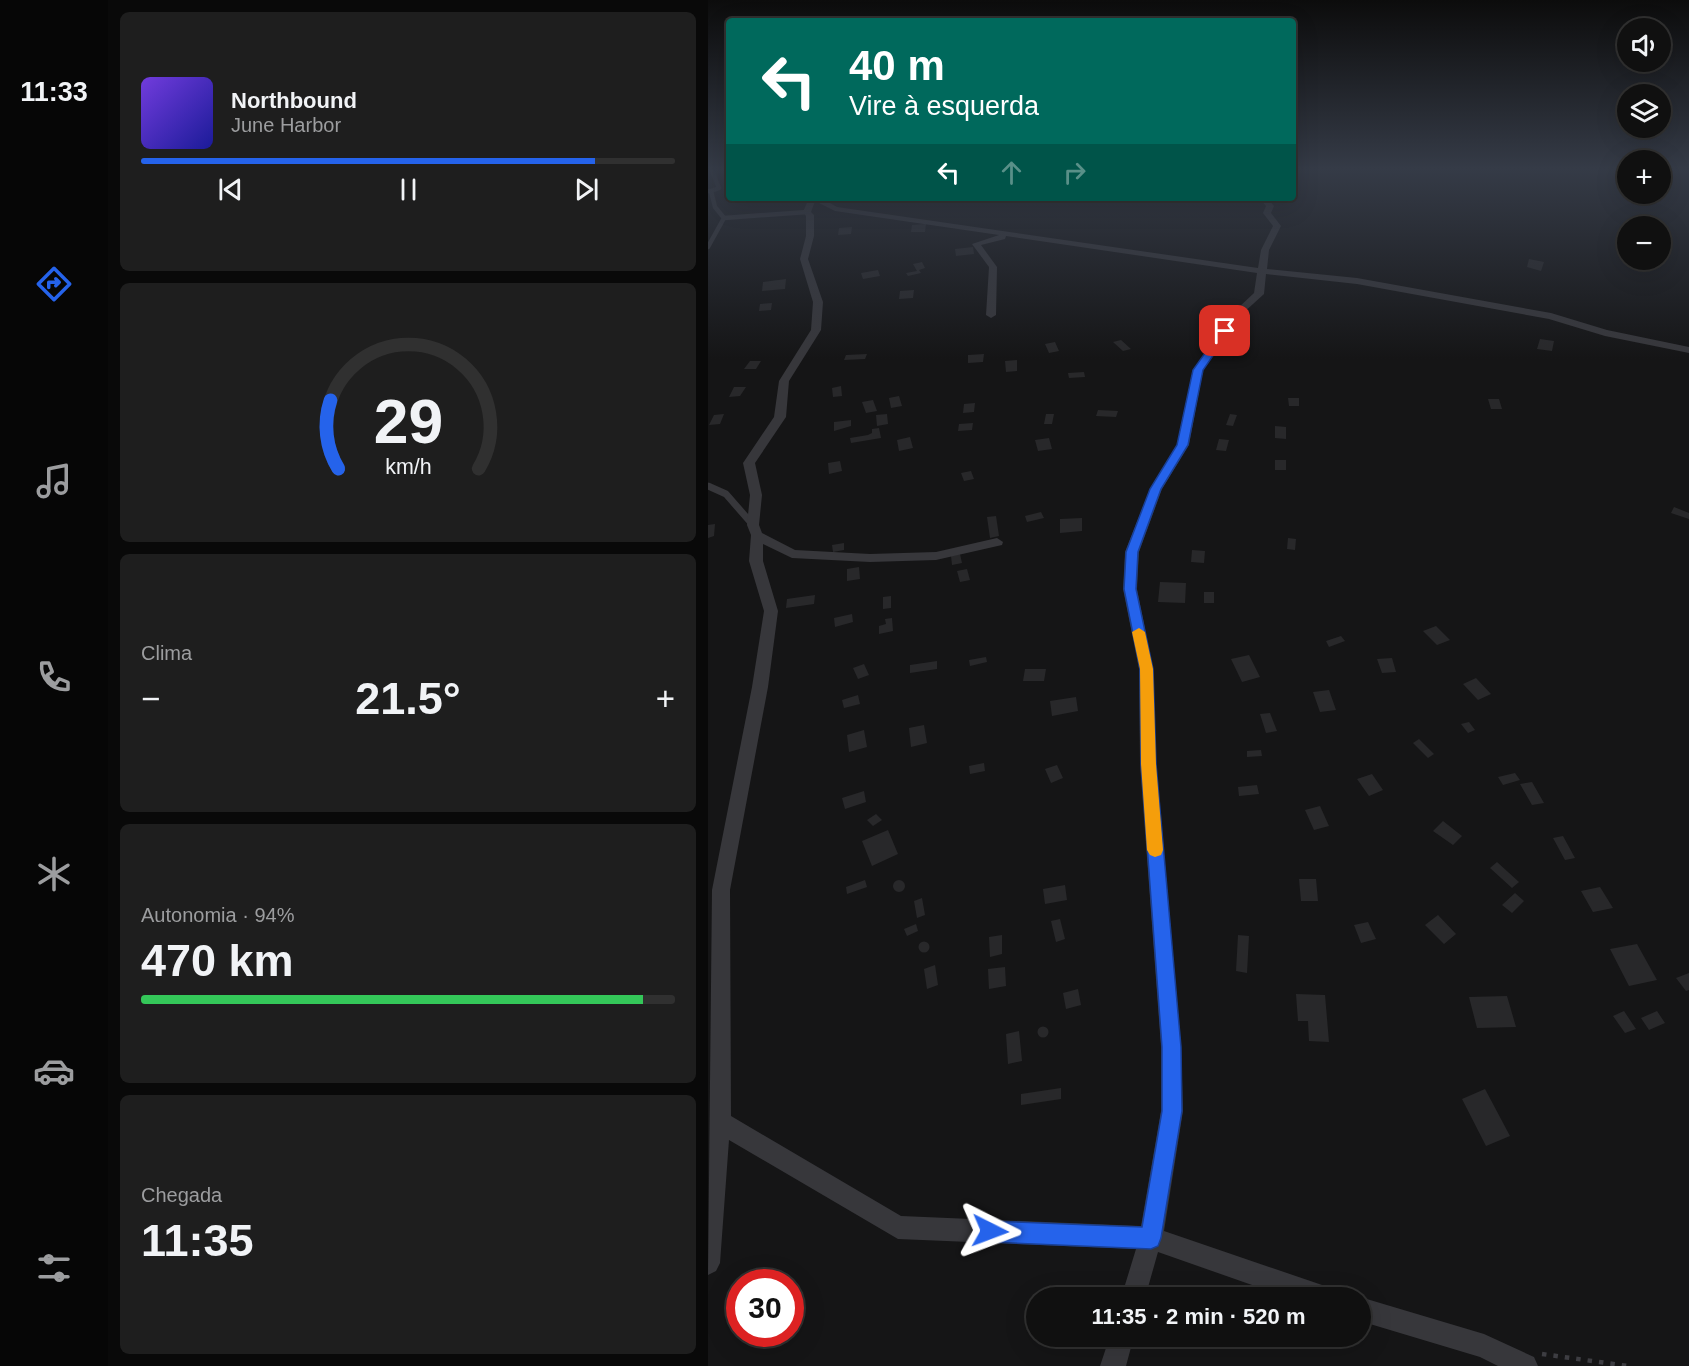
<!DOCTYPE html>
<html lang="pt">
<head>
<meta charset="utf-8">
<style>
  body { margin:0; font-family:Arial,sans-serif; background:#1e1e1e; color:#f1f3f6; height:100vh; display:flex; flex-direction:column; font-size:22px; white-space:nowrap }
  * { box-sizing:border-box; margin:0 }
  p { font-size:20px; color:#9c9d9f }
  .icon { flex:none; width:33px; height:33px; fill:none; stroke:currentColor; stroke-width:2; stroke-linecap:round; stroke-linejoin:round }
  .map { position:relative; flex:1; overflow:hidden }
  .side { display:flex; flex-direction:column; gap:12px; padding:12px; background:#090909; width:600px }
  .side>* { flex:none }
  .banner { position:absolute; left:18px; top:18px; width:570px; height:183px; border-radius:6px; box-shadow:0 6px 24px #0002,0 0 0 2px #303030; background:#00695c; color:#fff; overflow:hidden }
  .tools { position:absolute; left:909px; top:18px; display:grid; gap:12px }
  .tools a { display:grid; place-items:center; width:54px; height:54px; border-radius:50%; background:#101010; box-shadow:0 6px 24px #0002,0 0 0 2px #303030; font-size:30px }
  .speed { position:absolute; left:18px; top:1269px; display:flex; gap:12px; font-size:30px; font-weight:700; text-align:center }
  .speed>* { display:grid; place-content:center; width:78px; height:78px; border-radius:50%; background:#101010; box-shadow:0 6px 24px #0002,0 0 0 2px #303030; line-height:1 }
  .speed .limit { border:9px solid #d22; background:#fff; color:#111 }
  .pin { position:absolute; display:grid; place-items:center; width:51px; height:51px; color:#fff; margin:-26px; border-radius:12px; box-shadow:0 3px 9px #0006 }
  .me { position:absolute; width:66px; margin:-33px; rotate:93deg; stroke-linejoin:round; filter:drop-shadow(0 0 4px #0008) }
  .turn { display:flex; align-items:center; gap:21px; height:126px; padding:0 24px; font-size:27px }
  .turn .icon { width:78px; height:78px; stroke-width:2.5 }
  .turn b { display:block; font-size:42px; line-height:51px }
  .lanes { display:flex; align-items:center; height:57px; padding:0 24px; background:#0003; justify-content:center; gap:30px; direction:ltr }
  .lanes .off { opacity:.35 }
  .big { font-size:45px; font-weight:600; line-height:1.1 }
  .side .card { flex:1; display:flex; flex-direction:column; justify-content:center; gap:9px; min-width:0; padding:0 21px; border-radius:9px; background:#1e1e1e }
  .side .dial { align-items:center; gap:0 }
  .dial svg { height:156px; overflow:visible; fill:none; stroke:#303030; stroke-width:7; stroke-linecap:round; text-anchor:middle }
  .dial text { fill:#f1f3f6; stroke:none }
  .song { display:flex; align-items:center; gap:18px }
  .cover { width:72px; height:72px; border-radius:9px; background:linear-gradient(135deg,hsl(260 70% 55%),hsl(240 70% 35%)) }
  .played { height:6px; border-radius:3px; background:linear-gradient(90deg,#2563eb 85%,#303030 85%) }
  .keys { display:flex; justify-content:space-around; direction:ltr }
  .heat { display:flex; justify-content:space-between; align-items:center; font-size:33px; direction:ltr }
  .charge { height:9px; border-radius:4px; background:linear-gradient(90deg,#34c759 94%,#303030 0) }
  .trip { position:absolute; left:318px; top:1287px; width:345px; height:60px; border-radius:30px; background:#101010; box-shadow:0 6px 24px #0002,0 0 0 2px #303030; font-weight:600; line-height:60px; text-align:center }
  main { display:flex; flex:1; min-height:0 }
  .menu { display:flex; flex-direction:column; width:108px; justify-content:space-around; align-items:center; background:#060606; color:#9c9d9f }
  .menu .icon { width:42px; height:42px }
  .menu .on { color:#2563eb }
  .menu b { font-size:27px; color:#f1f3f6 }
  .map>svg:first-child { display:block }
  .building { fill:#28282a }
  .lines { fill:none; stroke-linecap:round; stroke-linejoin:round }
  .path { stroke:#3d3d42; stroke-width:4.5; stroke-dasharray:4.5 7; stroke-linecap:butt }
  .service-far1 { stroke:#37373b; stroke-width:4.5 }
  .service { stroke:#37373b; stroke-width:7 }
  .minor { fill:#37373b; fill-rule:evenodd }
  .route { fill:#2563eb; stroke:#184099; stroke-width:1.5 }
  .slow { fill:#f59e0b }
</style>
</head>
<body>
<main>
<nav class="menu">
<b>11:33</b>
<svg class="icon on" aria-label="directions" viewBox="0 0 24 24"><path d="M12 3l9 9-9 9-9-9zM9 14v-3h6M13 9l2 2-2 2"/></svg>
<svg class="icon" aria-label="music" viewBox="0 0 24 24"><path d="M9 18V5l10-2v13"/><circle cx="6" cy="18" r="3"/><circle cx="16" cy="16" r="3"/></svg>
<svg class="icon" aria-label="phone" viewBox="0 0 24 24"><path d="M5 4h4l2 5-3 2q2 4 5 5l2-3 5 2v4C11 20 4 13 5 4z"/></svg>
<svg class="icon" aria-label="climate" viewBox="0 0 24 24"><path d="M12 3v18M4 7l16 10M4 17L20 7"/></svg>
<svg class="icon" aria-label="car" viewBox="0 0 24 24"><path d="M5 17H2v-5l4-1 3-4h7l3 4 3 1v5h-3M9 17h6M6 11h13"/><circle cx="7" cy="17" r="2"/><circle cx="17" cy="17" r="2"/></svg>
<svg class="icon" aria-label="filters" viewBox="0 0 24 24"><path d="M4 7h16M4 17h16"/><circle cx="9" cy="7" r="2"/><circle cx="15" cy="17" r="2"/></svg>
</nav>
<section class="side">
<div class="card">
<div class="song"><i class="cover"></i><div><b>Northbound</b><p>June Harbor</p></div></div>
<div class="played"></div>
<div class="keys"><svg class="icon" aria-label="previous" viewBox="0 0 24 24"><path d="M18 5L8 12l10 7zM5 5v14"/></svg><svg class="icon" aria-label="pause" viewBox="0 0 24 24"><path d="M8 5v14M16 5v14"/></svg><svg class="icon" aria-label="next" viewBox="0 0 24 24"><path d="M6 5l10 7-10 7zM19 5v14"/></svg></div>
</div>
<div class="card dial"><svg viewBox="0 0 100 80">
<path d="M14 69A42 42 0 1 1 86 69"/>
<path d="M14 69A42 42 0 0 1 10 34" stroke="#2563eb"/>
<text x="50" y="56" font-size="32" font-weight="700">29</text>
<text x="50" y="72" font-size="11">km/h</text>
</svg></div>
<div class="card"><p>Clima</p>
<div class="heat"><a>−</a><b class="big">21.5°</b><a>+</a></div>
</div>
<div class="card"><p>Autonomia · 94%</p><b class="big">470 km</b><div class="charge"></div></div>
<div class="card"><p>Chegada</p><b class="big">11:35</b></div>
</section>
<div class="map">
<svg width="981" height="1366" viewBox="0 0 981 1366">
  <rect width="100%" height="100%" fill="#151516"/>
  <path class="building" d="M218,224l-1,8h-14l1,-7z
    M144,227l-1,7 -13,1 1,-7z
    M265,247l1,7 -18,2 -1,-7z
    M821,259l15,3 -3,9 -14,-4z
    M214,262l3,6 -6,2 2,3 -13,3 -2,-3 11,-2 -4,-7z
    M170,270l2,6 -17,3 -2,-6z
    M78,279l-1,10 -23,2 1,-9z
    M206,290l-1,8 -14,1 1,-8z
    M64,303l-1,7 -12,1 1,-7z
    M832,339l14,2 -2,10 -15,-2z
    M413,340l10,9 -8,2 -10,-9z
    M347,342l4,9 -10,2 -4,-9z
    M159,354l-2,5 -21,1 2,-5z
    M276,354l-1,8 -15,1v-8z
    M309,360v11l-11,1 -1,-11z
    M42,361h11l-5,8h-12z
    M376,372l1,5 -16,1 -1,-5z
    M133,386l1,10 -9,1 -1,-9z
    M26,387h12l-6,9 -11,1z
    M191,396l3,10 -11,2 -2,-10z
    M580,398h11v8h-10z
    M780,399h11l3,10h-11z
    M165,400l4,11 -11,2 -4,-11z
    M267,403l-1,9 -11,1 1,-9z
    M390,410l20,1 -2,6 -20,-1z
    M16,414l-4,10 -11,1 5,-10z
    M179,414l1,10 -11,2 -1,-11z
    M338,414h8l-2,10h-8z
    M522,414l7,1 -4,11 -7,-1z
    M143,420v6l-17,5v-9z
    M265,423l-1,7 -14,1 1,-7z
    M567,426l11,1v12l-11,-1z
    M171,428l2,10 -30,5 -1,-5 18,-3 4,-2v-4z
    M202,437l3,11 -14,3 -2,-11z
    M341,438l3,11 -14,2 -3,-11z
    M511,439l10,1 -3,11 -10,-1z
    M567,460h11v10h-11z
    M132,461l2,10 -13,3 -1,-11z
    M263,471l3,8 -10,2 -3,-8z
    M966,507l15,6v6l-18,-6z
    M333,512l3,6 -17,4 -2,-6z
    M288,516l3,20 -9,2 -3,-21z
    M374,518v13l-22,2v-14z
    M7,524l-1,12 -6,2v-13z
    M580,538l8,1 -1,11 -8,-1z
    M136,543v7l-11,2 -1,-7z
    M484,550l13,1 -1,12 -13,-1z
    M252,554l2,9 -10,2 -1,-9z
    M151,567l1,12 -13,2v-12z
    M259,569l3,11 -10,2 -3,-11z
    M452,582l26,1 -1,20 -27,-1z
    M496,592h10v11h-10z
    M107,595l-1,9 -28,4 1,-9z
    M183,596v12l-8,1v-12z
    M144,614l1,8 -18,5 -1,-9z
    M184,618l1,13 -14,3v-8l7,-2 -1,-5z
    M728,626l14,14 -13,5 -14,-14z
    M633,636l4,5 -16,6 -3,-6z
    M541,655l11,22 -18,5 -11,-23z
    M278,657l1,5 -17,4 -1,-6z
    M684,658l4,14 -14,1 -5,-14z
    M229,661v8l-27,4v-8z
    M156,664l5,11 -11,4 -5,-11z
    M317,669h21l-2,12h-21z
    M768,678l15,16 -13,6 -15,-16z
    M621,690l7,20 -16,2 -7,-20z
    M150,695l2,9 -16,4 -2,-8z
    M368,697l2,14 -26,5 -2,-15z
    M562,713l7,18 -11,2 -6,-19z
    M761,722l6,8 -7,3 -7,-9z
    M216,725l3,18 -16,4 -2,-19z
    M156,730l3,17 -18,5 -2,-17z
    M711,739l15,15 -6,4 -15,-15z
    M553,750l1,6 -15,1v-6z
    M276,763l1,8 -15,3 -1,-8z
    M349,765l6,13 -12,5 -6,-14z
    M807,773l5,7 -17,5 -5,-8z
    M664,774l11,16 -14,6 -12,-17z
    M824,782l12,21 -12,2 -12,-21z
    M549,785l2,9 -20,2 -1,-9z
    M156,791l2,11 -21,7 -3,-11z
    M612,806l9,20 -15,4 -9,-20z
    M168,814l6,6 -9,6 -6,-6z
    M735,821l19,15 -9,9 -20,-14z
    M180,830l10,24 -26,12 -10,-25z
    M855,836l12,22 -10,2 -12,-22z
    M789,862l22,20 -7,6 -22,-20z
    M591,879h17l2,22h-17z
    M185 886a6 6 0 1 1 12 0a6 6 0 1 1-12 0Z
    M157,880l2,7 -20,7 -1,-7z
    M357,885l2,15 -22,4 -2,-15z
    M892,887l13,21 -20,4 -12,-21z
    M807,893l9,8 -12,12 -10,-8z
    M214,898l3,17 -8,3 -3,-17z
    M730,915l18,19 -12,10 -19,-19z
    M352,919l5,20 -9,3 -5,-21z
    M660,922l8,17 -15,4 -7,-18z
    M208,924l2,7 -11,5 -3,-7z
    M294,935v19l-12,3 -1,-20z
    M530,935l11,1 -2,37 -11,-2z
    M210.5 947a5.5 5.5 0 1 1 11 0a5.5 5.5 0 1 1-11 0Z
    M929,944l20,36 -28,6 -19,-37z
    M227,965l3,20 -11,4 -3,-20z
    M297,967l1,19 -17,3 -1,-20z
    M981,973v17l-3,1 -10,-13z
    M370,989l3,16 -15,4 -3,-16z
    M588,994l29,1 4,47 -20,-1 -1,-20h-10z
    M799,996l9,31 -39,1 -8,-31z
    M916,1011l12,18 -11,4 -12,-17z
    M949,1011l8,12 -16,7 -8,-12z
    M329.5 1032a5.5 5.5 0 1 1 11 0a5.5 5.5 0 1 1-11 0Z
    M311,1031l3,30 -14,3 -2,-30z
    M353,1088v11l-40,6v-11z
    M777,1089l25,47 -24,10 -24,-47z"/>
  <g class="lines">
    <path class="path" d="M834,1354l86,12"/>
    <path class="service-far1" d="M3,168l8,20 -8,3
      M0,191h3l4,16 9,11 83,-6
      M0,247l16,-29"/>
    <path class="service" d="M0,486l18,8 27,31"/>
    <path class="minor" d="M101,198h12l16,9 421,61 3,-18 12,-24 -10,-13 3,-7 -7,-8h8l7,8 -3,7 10,13 -12,24 -2,19 90,9 194,35 56,17 82,17v6l-84,-17 -56,-17 -192,-35 -91,-10 -2,20 -22,20 -39,56 -14,75 -27,44 -23,63 -2,37 16,80 3,95 25,283 2,64 -19,120 161,55 9,3 3,9h-48l-131,-46 -13,46h-24l15,-49 -238,-10 -169,-99 -9,123 -4,8 -8,4 4,-385 40,-203 12,-76 -15,-50 2,-26 -4,-10 3,-30 -7,-32 31,-46 5,-36 32,-51 2,-28 -13,-43 6,-23v-20l-3,-4zM107,201l20,10 164,24 -27,9 17,23 -3,48 5,3 5,-3 1,-48 -16,-22 24,-6 1,-3 251,37 -3,20 -18,17 -43,60 -16,75 -27,44 -25,63 -2,37 16,80 1,95 21,283v64l-20,115 -240,-10 -170,-100 -1,-226 38,-203 10,-76 -15,-50v-17l29,14 78,4 66,-2 66,-15 1,-3 -6,-4 -61,14 -66,2 -75,-4 -33,-17 -3,-8 3,-30 -7,-32 31,-46 3,-36 32,-51 2,-28 -15,-43 6,-23v-21l-3,-3z
      M652,1297l124,37 50,23 4,9h-40l-18,-9 -120,-36z
      M402,1336h24l-8,30h-26z"/>
  </g>
  <linearGradient id="sky" x2="0" y2="1"><stop stop-color="#0c0c0c"/><stop offset="0.47" stop-color="#353b47"/><stop offset="1" stop-color="#353b47" stop-opacity="0"/></linearGradient>
  <rect width="981" height="359" fill="url(#sky)"/>
  <path class="route" d="M514,329l8,2 -27,39 -15,75 -27,44 -23,63 -2,37 17,80 3,95 25,283 1,64 -21,127 -3,8 -7,3 -161,-7 -8,-4 -3,-7 3,-7 8,-3 152,6 20,-116v-64l-21,-283 -1,-95 -16,-80 2,-37 24,-63 27,-44 16,-75z"/>
  <path class="slow" d="M431,628l6,4 8,37 3,95 7,86 -2,5 -6,2 -5,-2 -3,-5 -6,-86 -1,-95 -8,-37z"/>
</svg>
<div class="tools">
<a><svg class="icon" aria-label="sound" viewBox="0 0 24 24"><path d="M4 9h4l5-4v14l-5-4H4zM17 9q2 3 0 6"/></svg></a>
<a><svg class="icon" aria-label="layers" viewBox="0 0 24 24"><path d="M12 4l9 5-9 5-9-5zM3 14l9 5 9-5"/></svg></a>
<a>+</a>
<a>−</a>
</div>
<div class="speed"><div class="limit">30</div></div>
<div class="pin" style="left:517px;top:331px;background:#d93025"><svg class="icon" aria-label="arrive" viewBox="0 0 24 24"><path d="M6 21V4h12l-3 4 3 4H6"/></svg></div>
<svg class="me" style="left:282px;top:1231px" viewBox="-20 -20 40 40"><path d="M0-17L14 15 0 8-14 15z" fill="#2563eb" stroke="#fff" stroke-width="4"/></svg>
<div class="trip">11:35 · 2 min · 520 m</div>
<div class="banner">
<div class="turn"><svg class="icon" aria-label="left" viewBox="0 0 24 24"><path d="M17 20v-9H6M10 6l-5 5 5 5"/></svg><div><b>40 m</b>Vire à esquerda</div></div>
<div class="lanes"><svg class="icon" aria-label="left" viewBox="0 0 24 24"><path d="M17 20v-9H6M10 6l-5 5 5 5"/></svg><svg class="icon off" aria-label="ahead" viewBox="0 0 24 24"><path d="M12 20V5M6 11l6-6 6 6"/></svg><svg class="icon off" aria-label="right" viewBox="0 0 24 24"><path d="M7 20v-9h11M14 6l5 5-5 5"/></svg></div>
</div>
</div>
</main>
</body>
</html>
